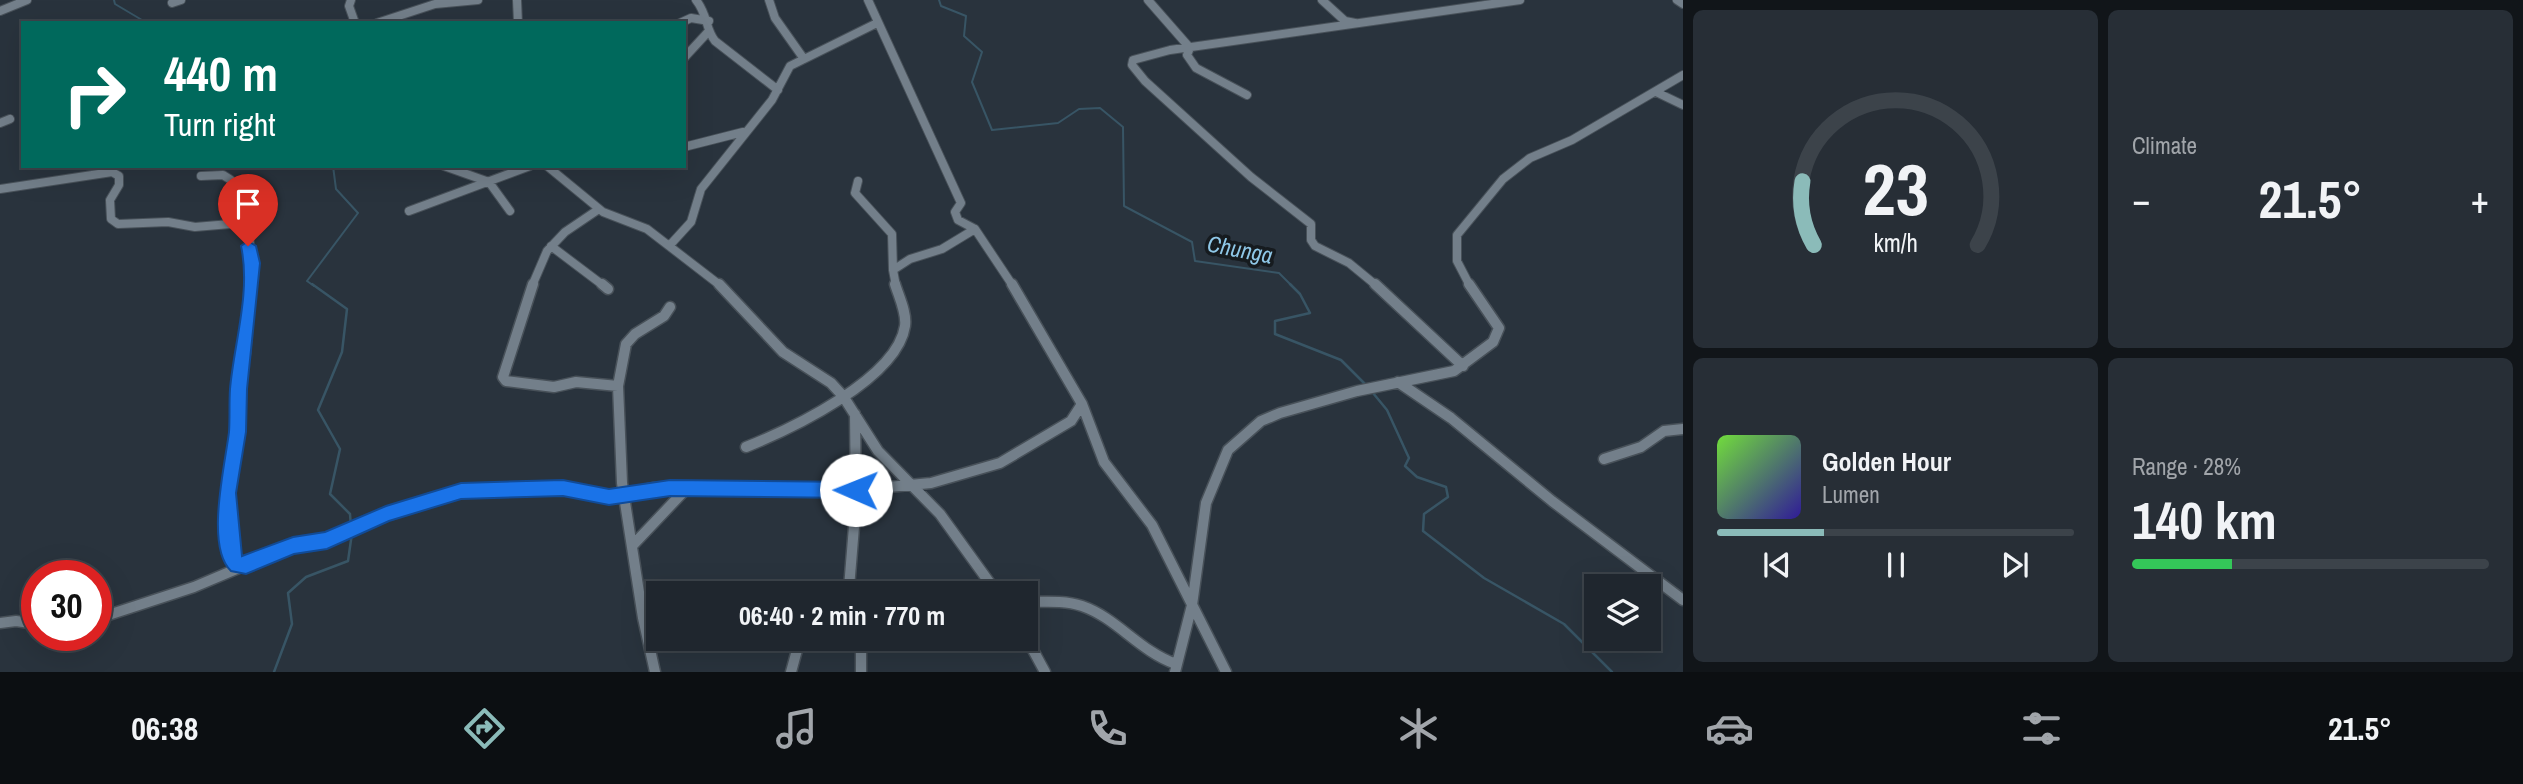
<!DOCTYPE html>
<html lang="en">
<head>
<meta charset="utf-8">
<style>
  body { margin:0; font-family:"Archivo Narrow",sans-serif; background:#272e36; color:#f1f3f6; height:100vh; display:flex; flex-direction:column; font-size:26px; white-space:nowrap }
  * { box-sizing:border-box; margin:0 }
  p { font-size:23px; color:#a1a5aa }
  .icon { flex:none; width:38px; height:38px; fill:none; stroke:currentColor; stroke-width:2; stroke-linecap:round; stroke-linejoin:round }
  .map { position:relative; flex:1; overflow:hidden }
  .details { display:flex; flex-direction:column; gap:10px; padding:10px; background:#111519; width:840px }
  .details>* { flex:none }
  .top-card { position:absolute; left:21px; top:21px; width:665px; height:147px; border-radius:0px; box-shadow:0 7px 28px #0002,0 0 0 2px #3c434a; background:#00695c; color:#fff; overflow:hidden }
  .controls { position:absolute; left:1584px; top:574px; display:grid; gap:14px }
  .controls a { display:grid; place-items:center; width:77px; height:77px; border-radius:0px; background:#1f262e; box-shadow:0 7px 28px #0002,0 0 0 2px #3c434a; font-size:35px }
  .speed { position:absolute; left:21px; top:560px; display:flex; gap:14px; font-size:35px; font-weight:700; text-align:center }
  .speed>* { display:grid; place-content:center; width:91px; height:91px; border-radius:50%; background:#1f262e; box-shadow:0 7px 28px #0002,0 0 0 2px #3c434a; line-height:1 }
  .speed .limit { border:10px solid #d22; background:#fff; color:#111 }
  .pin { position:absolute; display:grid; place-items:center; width:60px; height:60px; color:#fff; margin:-72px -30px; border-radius:50% 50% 50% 0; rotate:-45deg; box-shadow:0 0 7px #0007 }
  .pin .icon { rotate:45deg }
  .me { position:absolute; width:77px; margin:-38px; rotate:271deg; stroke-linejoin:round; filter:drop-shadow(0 0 5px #0008) }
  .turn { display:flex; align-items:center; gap:24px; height:147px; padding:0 28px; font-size:32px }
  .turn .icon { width:91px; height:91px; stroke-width:2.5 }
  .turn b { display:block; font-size:49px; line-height:60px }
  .big { font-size:52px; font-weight:700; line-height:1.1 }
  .details .tile { flex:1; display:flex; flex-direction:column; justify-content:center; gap:10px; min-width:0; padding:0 24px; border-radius:10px; background:#272e36 }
  .details .dial { align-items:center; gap:0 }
  .dial svg { height:182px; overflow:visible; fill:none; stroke:#3c434a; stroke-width:7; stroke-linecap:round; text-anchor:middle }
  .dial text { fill:#f1f3f6; stroke:none }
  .song { display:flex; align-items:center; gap:21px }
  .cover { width:84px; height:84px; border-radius:10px; background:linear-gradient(135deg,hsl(100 70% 55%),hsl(250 70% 35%)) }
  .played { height:7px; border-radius:4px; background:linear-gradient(90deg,#8bbbb9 30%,#3c434a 30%) }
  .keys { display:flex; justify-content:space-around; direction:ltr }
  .heat { display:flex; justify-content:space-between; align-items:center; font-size:38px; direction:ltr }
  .charge { height:10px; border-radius:5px; background:linear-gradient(90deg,#34c759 28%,#3c434a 0) }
  .details .tiles { flex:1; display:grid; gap:10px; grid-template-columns:repeat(2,1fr) }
  .trip { position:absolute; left:646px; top:581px; width:392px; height:70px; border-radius:0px; background:#1f262e; box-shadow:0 7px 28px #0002,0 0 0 2px #3c434a; font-weight:700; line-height:70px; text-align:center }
  .tabs { display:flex; height:112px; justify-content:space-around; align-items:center; background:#0c0f12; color:#a1a5aa }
  .tabs .icon { width:49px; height:49px }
  .tabs .on { color:#8bbbb9 }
  .tabs b { font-size:32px; color:#f1f3f6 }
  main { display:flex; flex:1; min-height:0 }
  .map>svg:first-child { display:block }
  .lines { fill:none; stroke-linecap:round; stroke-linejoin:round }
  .stream-far1 { stroke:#385565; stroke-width:2 }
  .stream { stroke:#385565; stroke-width:2.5 }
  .minor-far1-casing { stroke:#485159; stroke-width:10 }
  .minor-casing { stroke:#485159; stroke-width:13 }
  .minor-far1 { stroke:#737f8a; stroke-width:8 }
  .minor { stroke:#737f8a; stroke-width:10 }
  .route { fill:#1a73e8; stroke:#114b97; stroke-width:2 }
  .labels { text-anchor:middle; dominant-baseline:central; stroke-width:7; stroke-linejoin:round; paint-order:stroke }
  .water-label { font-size:23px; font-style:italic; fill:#8fc8e8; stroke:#161b1f }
</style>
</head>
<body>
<main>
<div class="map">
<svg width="1683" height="672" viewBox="0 0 1683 672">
  <rect width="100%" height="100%" fill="#29333d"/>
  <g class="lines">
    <path class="stream-far1" d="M114,0l1,4 32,19
      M939,0l2,6 25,10 -2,20 18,16 -10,30 20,48 66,-7 21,-14 21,-1 23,19 1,79 68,36 3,19 84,12 13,13
      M314,286l-7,-5 51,-68 -22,-24 -3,-23"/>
    <path class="stream" d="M312,284l35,25 -5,43 -24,58 22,39 -10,45 20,20 1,13
      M1290,284l10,10 10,19 -35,8v13l66,26 25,25
      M1373,393l14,17 22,48 -4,8 12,11 29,10 2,10 -24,17 -1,17 61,47 80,46 48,48
      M274,672l18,-48 -4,-31 18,-16 42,-16 4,-28"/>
    <g class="minor-far1-casing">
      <path id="minor-far1" d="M351,0l-2,6 6,17
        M517,0l1,23
        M696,0c12,15 9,28 19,41l63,49
        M769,0l6,18 29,41
        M868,0l93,203 -6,9 3,8 17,9 38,57
        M1148,0l42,48 -3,7 9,13 51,27
        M1322,0l23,21 10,2
        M1677,0l6,4
        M172,3l9,-3
        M0,11l27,-11
        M377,23l58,-19 43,-4
        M680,23l11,-5 18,3
        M684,58l24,-26
        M1656,92l27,13
        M0,123l10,-4
        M684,147l59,-15
        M444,166l45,16 21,29
        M547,166l56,46 44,17 74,57
        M201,176l22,-1 8,5v21l18,35 3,27 -2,23
        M858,181l-3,12 37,41 1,36
        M0,189l112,-17 7,4v9l-9,15 1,19 7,5 50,-2 27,5 47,-4
        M409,211l121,-45
        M670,245l21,-23 10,-33 71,-89 18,-34 87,-43
        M551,246l53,40
        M532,286l15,-35 18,-19 34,-23
        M896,286l-3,-16 17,-11 32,-10 33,-20
        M1377,286l-28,-23 -34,-17 -4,-6v-16l-60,-47 -106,-96 -13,-16 1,-5 37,-10 350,-50
        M1470,286l-13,-25v-26l46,-56 27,-21 42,-18 111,-65"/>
    </g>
    <g class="minor-casing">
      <path id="minor" d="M533,284l-30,93 3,4 48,6 22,-5 42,4
        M602,284l6,5
        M719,284l64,68 48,31 12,13 35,55 62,63 57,79
        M1012,284l70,120 22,58 48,63 74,147
        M1375,284l88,82
        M1398,382l53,36 101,83 131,99
        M746,447c45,-18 151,-68 159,-121 2,-13 -6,-29 -10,-42
        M1604,459l37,-12 23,-16 19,-2
        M632,546l55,-58
        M245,565h-7l-7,-6 -4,-66 13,-86 -2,-18 7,-36 5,-69
        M842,593l7,-5 7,-86 -1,-88
        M1026,602c18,0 38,-2 56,4 35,12 57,45 94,58
        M96,619l98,-32 99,-42 34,-4 36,-18 66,-24 32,-8 102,-3 46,9 44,-9 203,2 75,-7 69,-20 71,-42 11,-17
        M0,623l16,-2 21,3
        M1026,637l19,35
        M861,639v33
        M655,672l-12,-54 -21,-135 -4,-97 8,-42 9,-10 29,-18 6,-9
        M791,672l9,-33
        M1175,672l17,-67 14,-102 22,-53 33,-29 19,-8 77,-22 97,-20 39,-29 6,-14 -30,-44"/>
    </g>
    <use href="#minor-far1" class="minor-far1"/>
    <use href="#minor" class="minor"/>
  </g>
  <path class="route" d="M248,241l8,5 4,17 -13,126 -1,43 -10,61 6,63 51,-19 32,-5 61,-26 75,-23 102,-3 46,9 61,-9 186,2 7,3 2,5 -2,6 -7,2 -186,-2 -61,9 -46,-9 -102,3 -72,22 -62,28 -33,5 -48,20 -15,-3c-26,-24 -6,-106 -2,-139 1,-14 0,-29 1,-43 4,-46 21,-97 11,-143z"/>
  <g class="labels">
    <g class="water-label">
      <text transform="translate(1240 249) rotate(11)">Chunga</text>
    </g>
  </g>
</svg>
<div class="controls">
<a><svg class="icon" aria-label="layers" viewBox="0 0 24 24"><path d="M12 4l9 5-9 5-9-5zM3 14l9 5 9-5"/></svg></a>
</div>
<div class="speed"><div class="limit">30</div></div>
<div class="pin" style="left:248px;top:246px;background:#d93025"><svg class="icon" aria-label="arrive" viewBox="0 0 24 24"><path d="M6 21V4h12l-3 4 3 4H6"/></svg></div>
<svg class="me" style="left:856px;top:490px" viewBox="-20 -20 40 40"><circle r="19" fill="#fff"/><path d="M0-13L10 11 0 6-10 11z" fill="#1a73e8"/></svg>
<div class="trip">06:40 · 2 min · 770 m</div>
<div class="top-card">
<div class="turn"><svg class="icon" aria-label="right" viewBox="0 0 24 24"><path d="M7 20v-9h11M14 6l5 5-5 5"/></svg><div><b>440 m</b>Turn right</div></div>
</div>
</div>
<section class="details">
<div class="tiles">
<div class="tile dial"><svg viewBox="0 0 100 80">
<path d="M14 69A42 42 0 1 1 86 69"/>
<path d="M14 69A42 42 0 0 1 9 41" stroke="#8bbbb9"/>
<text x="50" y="56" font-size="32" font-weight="700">23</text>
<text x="50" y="72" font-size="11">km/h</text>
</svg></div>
<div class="tile"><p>Climate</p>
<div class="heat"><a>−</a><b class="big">21.5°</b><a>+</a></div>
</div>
<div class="tile">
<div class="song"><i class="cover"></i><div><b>Golden Hour</b><p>Lumen</p></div></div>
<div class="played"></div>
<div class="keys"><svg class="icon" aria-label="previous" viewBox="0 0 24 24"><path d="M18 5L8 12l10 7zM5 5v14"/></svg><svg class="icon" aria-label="pause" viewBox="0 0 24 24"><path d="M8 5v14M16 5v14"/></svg><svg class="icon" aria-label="next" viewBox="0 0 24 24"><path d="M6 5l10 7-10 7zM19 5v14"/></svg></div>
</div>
<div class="tile"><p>Range · 28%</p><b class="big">140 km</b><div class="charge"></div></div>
</div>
</section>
</main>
<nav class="tabs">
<b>06:38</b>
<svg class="icon on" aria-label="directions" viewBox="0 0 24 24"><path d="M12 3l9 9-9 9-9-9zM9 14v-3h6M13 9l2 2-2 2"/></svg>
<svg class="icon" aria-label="music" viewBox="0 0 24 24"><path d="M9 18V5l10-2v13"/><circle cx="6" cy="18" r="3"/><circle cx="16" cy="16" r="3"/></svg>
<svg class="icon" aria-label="phone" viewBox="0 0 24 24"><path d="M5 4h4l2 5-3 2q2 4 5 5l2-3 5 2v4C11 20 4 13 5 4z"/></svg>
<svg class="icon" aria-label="climate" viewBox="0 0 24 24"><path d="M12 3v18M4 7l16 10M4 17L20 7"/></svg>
<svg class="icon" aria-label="car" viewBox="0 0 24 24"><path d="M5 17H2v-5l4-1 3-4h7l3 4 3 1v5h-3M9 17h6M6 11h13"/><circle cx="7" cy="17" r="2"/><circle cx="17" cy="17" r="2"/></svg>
<svg class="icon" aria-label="filters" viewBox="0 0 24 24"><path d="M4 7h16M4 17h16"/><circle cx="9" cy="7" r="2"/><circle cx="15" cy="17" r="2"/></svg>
<b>21.5°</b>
</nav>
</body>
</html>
